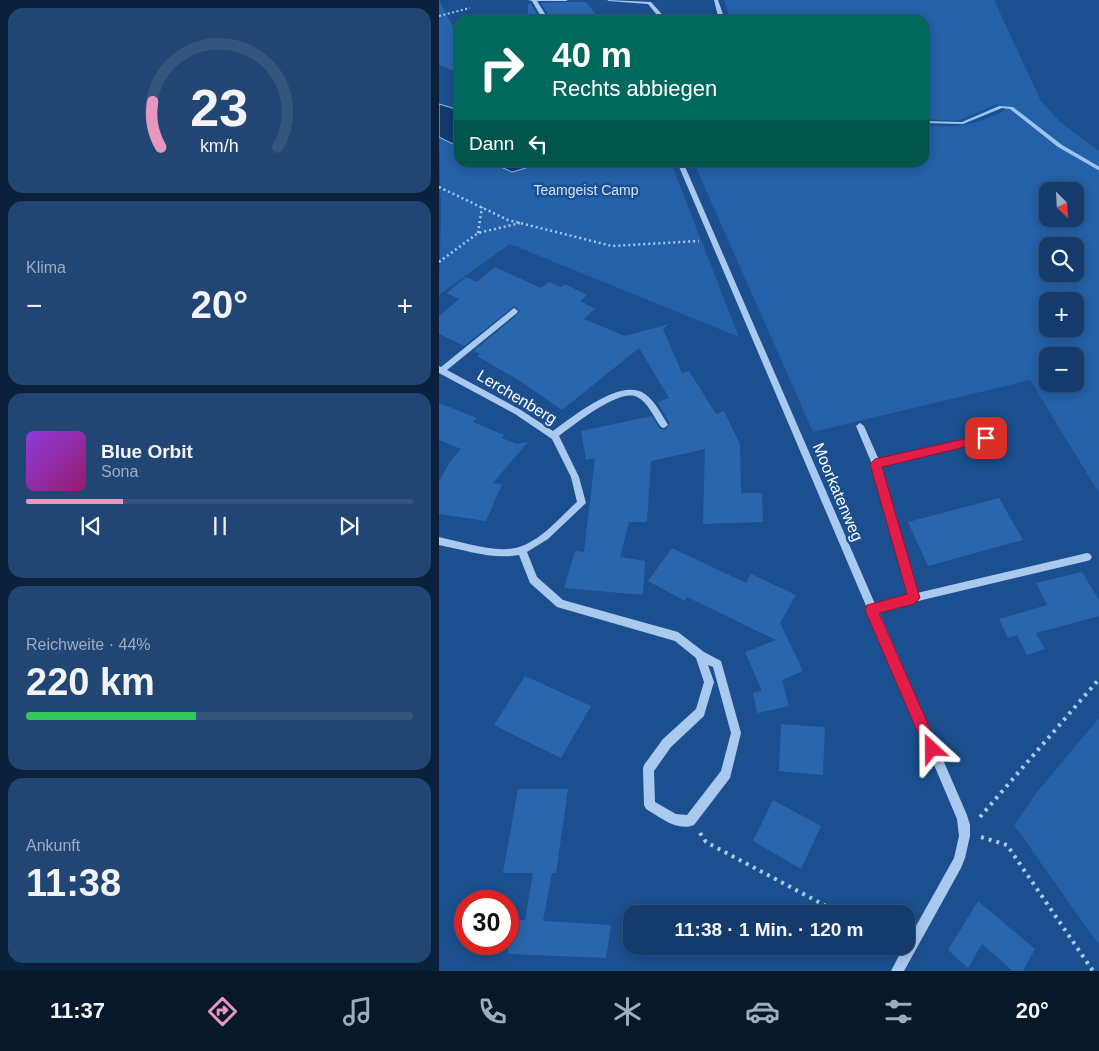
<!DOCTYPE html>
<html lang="de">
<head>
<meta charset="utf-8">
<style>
  body { margin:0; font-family:Helvetica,sans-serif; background:#214673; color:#f1f3f6; height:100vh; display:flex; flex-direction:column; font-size:19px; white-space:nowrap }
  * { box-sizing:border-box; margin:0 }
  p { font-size:16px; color:#9dadc1 }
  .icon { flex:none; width:28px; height:28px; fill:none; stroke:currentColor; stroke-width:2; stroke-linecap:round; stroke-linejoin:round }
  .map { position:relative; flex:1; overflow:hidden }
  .drawer { display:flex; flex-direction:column; gap:8px; padding:8px; background:#0b203b; width:439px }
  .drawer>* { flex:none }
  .top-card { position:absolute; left:15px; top:15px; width:475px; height:152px; border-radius:15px; box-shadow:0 2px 12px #0003,0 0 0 1px #33557e; background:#00695c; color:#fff; overflow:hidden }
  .needle { width:32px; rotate:156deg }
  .tools { position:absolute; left:600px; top:182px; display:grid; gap:10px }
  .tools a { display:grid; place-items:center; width:45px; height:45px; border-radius:10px; background:#143b6b; box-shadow:0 2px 12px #0003,0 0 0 1px #33557e; font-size:25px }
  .speed { position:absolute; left:15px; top:890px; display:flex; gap:10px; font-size:25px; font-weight:700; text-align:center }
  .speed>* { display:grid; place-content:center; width:65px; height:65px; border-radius:50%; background:#143b6b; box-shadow:0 2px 12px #0003,0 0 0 1px #33557e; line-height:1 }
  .speed .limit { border:8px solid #d22; background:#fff; color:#111 }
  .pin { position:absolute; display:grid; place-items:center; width:42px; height:42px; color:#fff; margin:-21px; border-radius:10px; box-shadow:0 2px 8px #0006 }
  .me { position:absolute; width:55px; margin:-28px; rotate:336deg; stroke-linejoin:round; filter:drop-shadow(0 0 4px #0008) }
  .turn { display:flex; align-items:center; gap:18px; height:105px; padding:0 15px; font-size:22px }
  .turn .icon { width:65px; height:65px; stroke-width:2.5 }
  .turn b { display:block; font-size:35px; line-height:42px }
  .then { display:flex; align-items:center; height:48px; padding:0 15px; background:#0003; gap:10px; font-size:19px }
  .big { font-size:38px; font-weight:700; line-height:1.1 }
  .drawer .card { flex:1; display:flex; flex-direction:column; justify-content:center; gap:8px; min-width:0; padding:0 18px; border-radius:15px; background:#214673 }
  .drawer .dial { align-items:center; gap:0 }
  .dial svg { height:130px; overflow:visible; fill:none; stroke:#33557e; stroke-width:7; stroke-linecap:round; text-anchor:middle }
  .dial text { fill:#f1f3f6; stroke:none }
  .song { display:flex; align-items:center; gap:15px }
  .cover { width:60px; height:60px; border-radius:8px; background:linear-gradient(135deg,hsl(270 70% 55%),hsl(320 70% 35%)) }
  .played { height:5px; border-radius:2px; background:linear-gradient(90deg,#e797bd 25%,#33557e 25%) }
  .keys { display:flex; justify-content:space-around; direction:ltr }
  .heat { display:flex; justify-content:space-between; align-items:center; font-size:28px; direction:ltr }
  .charge { height:8px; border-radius:4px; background:linear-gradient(90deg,#34c759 44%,#33557e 0) }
  .trip { position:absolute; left:184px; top:905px; width:292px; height:50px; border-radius:15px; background:#143b6b; box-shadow:0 2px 12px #0003,0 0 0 1px #33557e; font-weight:700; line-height:50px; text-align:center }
  .dock { display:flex; height:80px; justify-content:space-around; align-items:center; background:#08182b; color:#9dadc1 }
  .dock .icon { width:35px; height:35px }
  .dock .current { color:#e797bd }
  .dock b { font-size:22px; color:#f1f3f6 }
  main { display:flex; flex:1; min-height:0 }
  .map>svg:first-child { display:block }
  .green { fill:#2461a8; fill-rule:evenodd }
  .water { fill:#123a6d; stroke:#9cc4f0 }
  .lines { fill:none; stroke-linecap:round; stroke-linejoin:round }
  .stream { fill:#9cc4f0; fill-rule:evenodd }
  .building { fill:#2a66ad }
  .path-far2 { stroke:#a9c9ee; stroke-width:2; stroke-dasharray:2 2.5; stroke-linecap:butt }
  .path-far1 { stroke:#a9c9ee; stroke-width:2.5; stroke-dasharray:2 3; stroke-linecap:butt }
  .path { stroke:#a9c9ee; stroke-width:4; stroke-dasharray:3 5; stroke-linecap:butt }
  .minor { fill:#a9c9ee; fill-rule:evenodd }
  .route { fill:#e11d48; stroke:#92132f }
  .labels { text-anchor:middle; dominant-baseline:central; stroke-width:5; stroke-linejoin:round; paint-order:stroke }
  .far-park-label { font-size:14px; fill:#cfe3fa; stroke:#1b4f8f }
  .street-label { font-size:16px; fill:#fff; stroke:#1b4f8f }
</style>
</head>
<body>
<main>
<section class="drawer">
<div class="card dial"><svg viewBox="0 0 100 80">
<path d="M14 69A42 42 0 1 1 86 69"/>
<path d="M14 69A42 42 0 0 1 9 41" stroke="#e797bd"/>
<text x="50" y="56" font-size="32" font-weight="700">23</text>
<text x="50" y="72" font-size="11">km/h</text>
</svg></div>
<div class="card"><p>Klima</p>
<div class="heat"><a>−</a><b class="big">20°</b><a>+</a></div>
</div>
<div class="card">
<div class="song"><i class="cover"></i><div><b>Blue Orbit</b><p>Sona</p></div></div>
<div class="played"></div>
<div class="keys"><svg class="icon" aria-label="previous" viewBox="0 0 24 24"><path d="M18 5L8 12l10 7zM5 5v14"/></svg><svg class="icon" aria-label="pause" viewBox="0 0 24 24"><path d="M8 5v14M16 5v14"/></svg><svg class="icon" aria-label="next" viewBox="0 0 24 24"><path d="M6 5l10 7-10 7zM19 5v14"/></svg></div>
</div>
<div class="card"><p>Reichweite · 44%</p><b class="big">220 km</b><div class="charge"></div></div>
<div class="card"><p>Ankunft</p><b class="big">11:38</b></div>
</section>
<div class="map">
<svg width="661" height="971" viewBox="0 0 661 971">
  <rect width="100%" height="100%" fill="#1b4f8f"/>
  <path class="green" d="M285,0h270l47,101 19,21 39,29v342l-69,-113 -217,52 -119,-269 230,-1v-37c34,3 50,1 81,-15l-8,-6 -39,17 -34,-2v-99h-194zM609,191h27v28h-27zM609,246h27v28h-27zM609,301h27v28h-27zM609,356h27v28h-27z
    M0,137l20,10v15l33,1 20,9 31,-9h128l68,174 -229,-93 -71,51 2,-80z
    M660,718v227l-85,-120 23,-33z"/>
  <path class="water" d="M0,104l20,6v37l-20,-10z
    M53,163l51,-1v1l-31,9z"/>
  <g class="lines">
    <path class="stream" d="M560,106l14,1 49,38 38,22v4l-42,-24 -48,-38 -8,-1 -39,16 -39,-1v-2l38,1z"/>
  </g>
  <path class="building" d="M0,0l20,38v35l-20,-8z
    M128,2h19l14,18h-49l-10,-17z
    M89,4h3l10,16h-13z
    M56,267l46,21 8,-6 12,5 4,-3 22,11 -7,6 15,8 -11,10 41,17 44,-12 -6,5 19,44 7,-2 27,43 8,-3 16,33 1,49h21l1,29 -60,2 2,-75 -54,12 -4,61h-18l-9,35 25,4 -2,34 -79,-7 11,-37 9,1 11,-94 -9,2 -5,-29 71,-15 7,12 6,2 5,-6 -12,-22 11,-4 -30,-50 -77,62 -42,-29 -43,-25 3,-2 -6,-3 44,-37 2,-3 -6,-5 -50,40 -25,-12v-18l20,-17 -12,-6 19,-16 11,5z
    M0,403l38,15 -4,4 31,13 -2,3 15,6 11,-2 -35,41 9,1 -16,37 -47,-7v-32l10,-19 12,-14 -22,-9z
    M560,498l24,42 -95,26 -20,-44z
    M233,548l74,35 5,-9 45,21 -16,28 23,48 -21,9 7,26 -32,7 -4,-20 9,-2 -17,-39 31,-12 -89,-43 -2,4 -37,-20z
    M643,572l18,30v14l-64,17 9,16 -18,6 -10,-20 -9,3 -9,-19 48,-14 -11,-22z
    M86,676l66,30 -30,52 -67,-33z
    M342,724l44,3 -2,48 -44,-4z
    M79,789h50l-12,84h-4l-9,48 68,4 -5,33 -98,-4v-34h17l8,-47h-30z
    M334,800l48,26 -20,43 -48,-28z
    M539,901l57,48 -12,22h-10l-31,-27 -14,24 -20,-18z"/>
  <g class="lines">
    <path class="path-far2" d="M0,16l31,-8"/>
    <path class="path-far1" d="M0,187l69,33 104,26 87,-5
      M39,233l4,-26
      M0,262l39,-29 42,-10"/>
    <path class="path" d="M541,817l120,-139
      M261,833l6,9 135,72
      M542,837l26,8 86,126"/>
    <path class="minor" d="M89,0h40l-2,1h-29l12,19h-6l-11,-19z
      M168,0l44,2 16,18h-6l-13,-16 -39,-3z
      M275,0h4l7,20h-6z
      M238,162h6l192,442 33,-9 -36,-131 -16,-38 4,-3 4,3 15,34 107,-25 4,3 -4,3 -105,25 36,127 170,-40 3,1 2,3 -2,3 -3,1 -173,41 -35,10 88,203 3,10v11l-5,22 -4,10 -57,103h-13l13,-25h3v-4l47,-84 5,-22 -2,-17 -87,-205 -4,-4 1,-2z
      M75,308l4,3 -1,2 -70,57 74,40 32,21c20,-14 68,-54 92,-37 10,7 17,21 23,31l-4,3 -3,-1c-7,-9 -13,-25 -24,-30 -18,-9 -63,28 -78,39l20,41 7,26 -38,36 -21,13 10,25 26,23 115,32 26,20 17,9 20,72 -11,45 -36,47c-17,7 -34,-8 -48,-16l-2,-4 -1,-36 1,-4 19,-26 33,-30 8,-27 -8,-24 -21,-17 -118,-34 -27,-24 -11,-28c-26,5 -54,-5 -80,-10v-8c23,5 58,17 80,10 23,-7 41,-30 58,-45l-6,-25 -19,-38 -37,-25 -76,-41v-7l2,1zM269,665l5,2 18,66 -10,38 -34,44 -11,-1 -21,-12 -1,-31 17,-24 33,-31 1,-4 9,-30z"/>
  </g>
  <path class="route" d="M547,434l4,1v6l-108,26 38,131 -6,6 -35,9 60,136 -2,5 -5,2 -5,-2 -62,-144 2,-5 4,-1 36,-10 -37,-130 5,-5z"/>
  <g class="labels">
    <g class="far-park-label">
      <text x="147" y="190">Teamgeist Camp</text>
    </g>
    <g class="street-label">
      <text transform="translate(78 397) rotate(31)">Lerchenberg</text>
      <text transform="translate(399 492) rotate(67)">Moorkatenweg</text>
    </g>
  </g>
</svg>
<div class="tools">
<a><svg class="needle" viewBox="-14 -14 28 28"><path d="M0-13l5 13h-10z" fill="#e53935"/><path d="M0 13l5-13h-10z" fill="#9dadc1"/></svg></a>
<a><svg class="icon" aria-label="search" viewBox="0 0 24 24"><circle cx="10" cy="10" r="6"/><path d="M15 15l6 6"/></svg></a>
<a>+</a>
<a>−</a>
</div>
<div class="speed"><div class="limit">30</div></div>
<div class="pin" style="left:547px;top:438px;background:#d93025"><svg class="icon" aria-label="arrive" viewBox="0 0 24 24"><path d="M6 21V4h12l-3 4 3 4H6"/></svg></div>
<svg class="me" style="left:493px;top:749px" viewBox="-20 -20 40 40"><path d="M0-17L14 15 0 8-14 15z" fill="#e11d48" stroke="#fff" stroke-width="4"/></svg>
<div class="trip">11:38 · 1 Min. · 120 m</div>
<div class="top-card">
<div class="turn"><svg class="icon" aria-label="right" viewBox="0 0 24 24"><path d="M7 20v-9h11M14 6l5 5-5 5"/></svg><div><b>40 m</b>Rechts abbiegen</div></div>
<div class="then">Dann<svg class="icon" aria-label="left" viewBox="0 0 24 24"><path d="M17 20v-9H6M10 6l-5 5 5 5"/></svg></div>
</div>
</div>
</main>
<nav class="dock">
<b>11:37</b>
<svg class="icon current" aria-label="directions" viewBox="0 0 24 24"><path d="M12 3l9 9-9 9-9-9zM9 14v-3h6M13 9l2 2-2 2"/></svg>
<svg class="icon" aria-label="music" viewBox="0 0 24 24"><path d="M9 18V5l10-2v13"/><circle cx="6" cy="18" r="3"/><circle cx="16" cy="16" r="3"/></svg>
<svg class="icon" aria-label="phone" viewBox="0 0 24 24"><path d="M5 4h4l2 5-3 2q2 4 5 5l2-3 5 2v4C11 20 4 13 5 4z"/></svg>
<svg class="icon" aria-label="climate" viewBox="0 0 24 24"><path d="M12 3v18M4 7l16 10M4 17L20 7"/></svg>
<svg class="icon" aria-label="car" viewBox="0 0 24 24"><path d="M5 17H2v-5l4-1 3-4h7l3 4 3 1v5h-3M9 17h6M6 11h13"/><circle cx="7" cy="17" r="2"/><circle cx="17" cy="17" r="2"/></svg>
<svg class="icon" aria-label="filters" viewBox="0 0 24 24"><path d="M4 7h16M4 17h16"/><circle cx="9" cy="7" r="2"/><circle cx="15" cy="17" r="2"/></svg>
<b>20°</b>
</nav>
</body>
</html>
